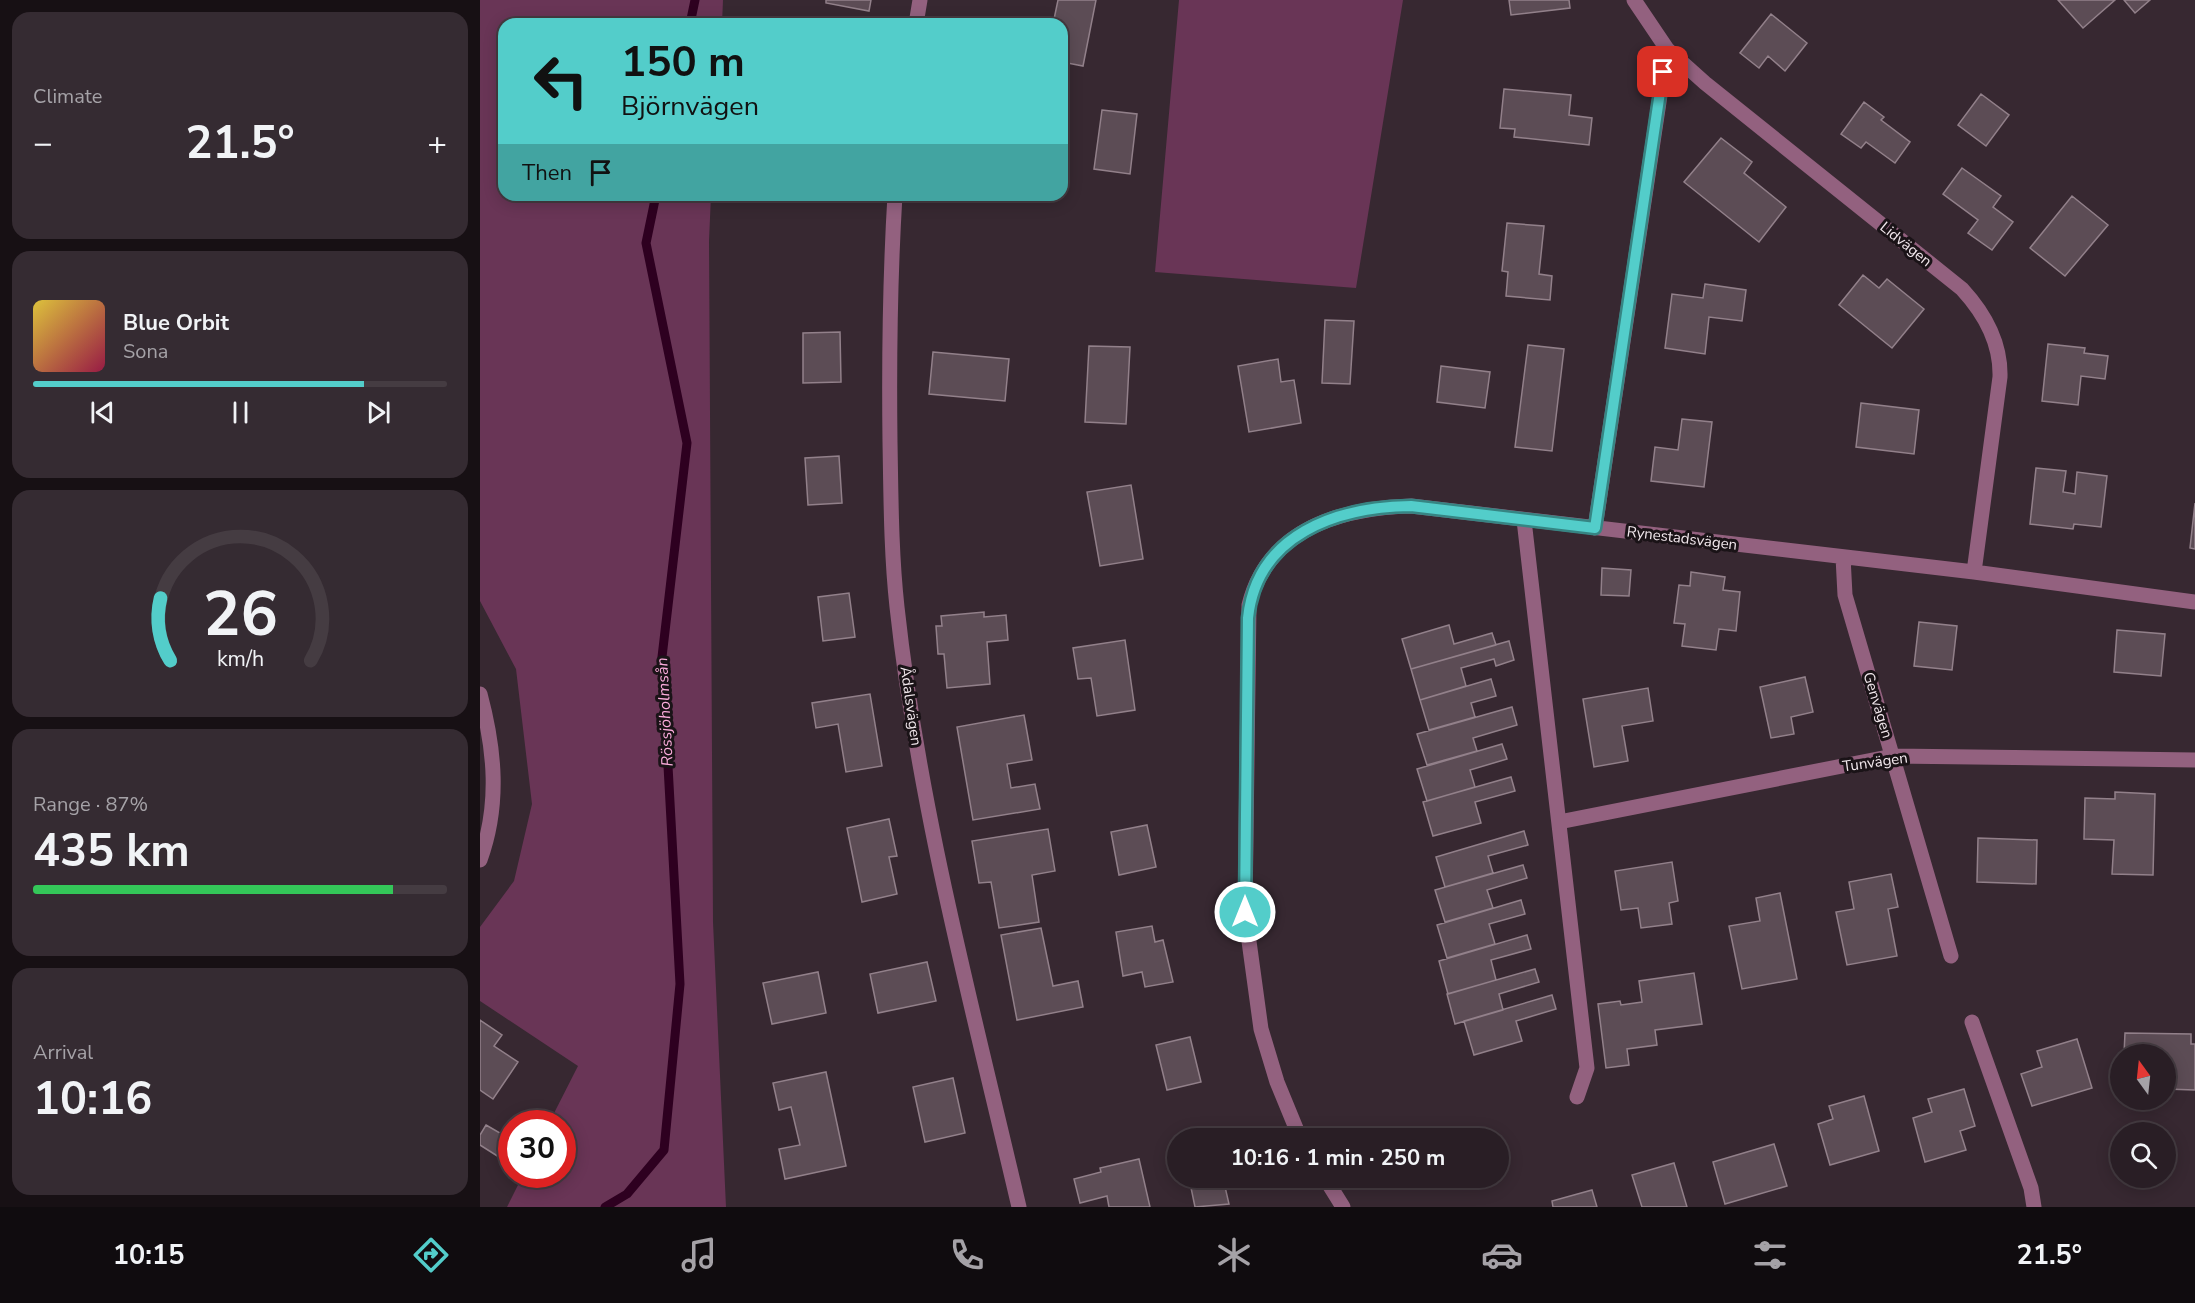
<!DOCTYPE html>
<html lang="en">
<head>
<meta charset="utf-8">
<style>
  body { margin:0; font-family:"Nunito Sans",sans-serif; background:#352b32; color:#f1f3f6; height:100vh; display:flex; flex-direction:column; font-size:22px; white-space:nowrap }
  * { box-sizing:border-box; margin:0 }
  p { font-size:20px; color:#a5a2a7 }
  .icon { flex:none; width:33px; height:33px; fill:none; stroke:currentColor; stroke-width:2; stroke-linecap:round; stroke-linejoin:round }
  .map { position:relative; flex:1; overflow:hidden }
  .panel { display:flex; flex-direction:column; gap:12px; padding:12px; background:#171014; width:480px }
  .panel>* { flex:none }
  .hud { position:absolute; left:18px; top:18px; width:570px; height:183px; border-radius:18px; box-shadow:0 3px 15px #0003,0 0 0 2px #453c42; background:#53cdca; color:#111; overflow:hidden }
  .needle { width:39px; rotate:345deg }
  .tools { position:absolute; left:1630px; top:1044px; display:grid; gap:12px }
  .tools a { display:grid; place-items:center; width:66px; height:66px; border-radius:50%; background:#291e25; box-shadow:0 3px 15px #0003,0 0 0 2px #453c42; font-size:30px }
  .speed { position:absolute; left:18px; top:1110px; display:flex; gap:12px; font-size:30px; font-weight:700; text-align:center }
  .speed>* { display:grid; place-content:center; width:78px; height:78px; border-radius:50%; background:#291e25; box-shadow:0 3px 15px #0003,0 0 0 2px #453c42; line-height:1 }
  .speed .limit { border:9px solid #d22; background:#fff; color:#111 }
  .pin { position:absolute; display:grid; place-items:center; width:51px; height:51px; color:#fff; margin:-26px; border-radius:12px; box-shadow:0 3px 9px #0006 }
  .me { position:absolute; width:66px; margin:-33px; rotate:0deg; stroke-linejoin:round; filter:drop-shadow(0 0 4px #0008) }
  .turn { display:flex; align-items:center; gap:21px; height:126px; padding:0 24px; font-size:27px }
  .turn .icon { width:78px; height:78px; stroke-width:2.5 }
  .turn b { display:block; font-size:42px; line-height:51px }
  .then { display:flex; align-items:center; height:57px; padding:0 24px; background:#0003; gap:12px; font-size:22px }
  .big { font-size:45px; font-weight:700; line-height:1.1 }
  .panel .tile { flex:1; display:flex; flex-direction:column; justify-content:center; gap:9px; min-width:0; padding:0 21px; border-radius:18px; background:#352b32 }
  .panel .dial { align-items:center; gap:0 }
  .dial svg { height:156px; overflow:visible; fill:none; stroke:#453c42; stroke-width:7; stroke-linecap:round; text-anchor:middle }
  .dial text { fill:#f1f3f6; stroke:none }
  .song { display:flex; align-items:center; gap:18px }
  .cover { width:72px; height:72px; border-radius:9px; background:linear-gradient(135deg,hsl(50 70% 55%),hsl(340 70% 35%)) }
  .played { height:6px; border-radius:3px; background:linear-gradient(90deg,#53cdca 80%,#453c42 80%) }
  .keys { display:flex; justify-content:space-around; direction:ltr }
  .heat { display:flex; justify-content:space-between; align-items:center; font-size:33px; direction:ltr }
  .charge { height:9px; border-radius:4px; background:linear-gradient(90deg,#34c759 87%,#453c42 0) }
  .trip { position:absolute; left:687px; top:1128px; width:342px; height:60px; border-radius:30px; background:#291e25; box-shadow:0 3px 15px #0003,0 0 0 2px #453c42; font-weight:700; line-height:60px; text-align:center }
  .dock { display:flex; height:96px; justify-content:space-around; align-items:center; background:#100c0f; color:#a5a2a7 }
  .dock .icon { width:42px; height:42px }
  .dock .selected { color:#53cdca }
  .dock b { font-size:27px; color:#f1f3f6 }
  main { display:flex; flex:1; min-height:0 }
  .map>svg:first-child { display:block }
  .green { fill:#693556 }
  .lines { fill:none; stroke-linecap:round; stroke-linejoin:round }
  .stream { stroke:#2e0020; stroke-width:9 }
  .building { fill:#5c4c55; stroke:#92808a; stroke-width:1.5 }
  .minor { stroke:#93617f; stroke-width:15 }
  .route-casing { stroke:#368583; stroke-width:15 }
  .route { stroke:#53cdca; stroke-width:10 }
  .labels { text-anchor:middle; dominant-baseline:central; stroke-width:6; stroke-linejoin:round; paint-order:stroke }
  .street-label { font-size:15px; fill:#f1e7ec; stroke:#1a1317 }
  .water-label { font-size:16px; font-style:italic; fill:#fcacdc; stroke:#1a1317 }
</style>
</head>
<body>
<main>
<section class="panel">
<div class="tile"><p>Climate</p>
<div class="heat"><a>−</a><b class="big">21.5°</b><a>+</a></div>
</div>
<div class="tile">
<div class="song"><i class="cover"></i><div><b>Blue Orbit</b><p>Sona</p></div></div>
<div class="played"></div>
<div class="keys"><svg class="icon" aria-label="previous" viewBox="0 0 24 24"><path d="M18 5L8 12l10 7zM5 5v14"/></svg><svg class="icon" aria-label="pause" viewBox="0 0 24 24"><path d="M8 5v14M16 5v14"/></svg><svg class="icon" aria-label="next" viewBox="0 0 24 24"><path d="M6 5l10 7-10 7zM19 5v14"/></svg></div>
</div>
<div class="tile dial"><svg viewBox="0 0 100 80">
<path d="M14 69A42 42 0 1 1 86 69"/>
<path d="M14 69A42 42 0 0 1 9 37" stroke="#53cdca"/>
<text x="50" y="56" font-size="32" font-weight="700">26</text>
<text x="50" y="72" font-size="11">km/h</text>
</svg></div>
<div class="tile"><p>Range · 87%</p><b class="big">435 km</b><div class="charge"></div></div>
<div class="tile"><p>Arrival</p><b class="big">10:16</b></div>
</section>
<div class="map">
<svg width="1715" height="1207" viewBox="0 0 1715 1207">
  <rect width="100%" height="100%" fill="#372831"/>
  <path class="green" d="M0,0h243l-1,24h-218v171h207l-2,46 4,681 13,285h-219l16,-32 39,-1v-50l-13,-1 29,-57 -98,-65v-74l34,-46 18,-77 -16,-135 -36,-68z
    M699,0h224l-47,288 -201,-16z"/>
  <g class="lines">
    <path class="stream" d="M210,24l5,-24
      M125,1207l22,-13 37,-44 16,-166 -18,-327 25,-214 -41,-200 10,-48"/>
  </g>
  <path class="building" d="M346,0h45l-2,11 -43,-8z
    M578,0h38l-13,66 -21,-4v-38h-9z
    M1029,0h60l1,8 -59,7z
    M1578,0h57l-32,28z
    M1644,0h26l-15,13z
    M1291,14l36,29 -22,28 -17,-15 -9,12 -19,-15z
    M1024,89l67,6 -2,20 23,3 -3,27 -75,-8 1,-8 -15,-1z
    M1501,94l28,21 -23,31 -28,-21z
    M1384,102l20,15 -3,3 29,22 -15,21 -29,-21 -5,6 -20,-14z
    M622,110l35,4 -7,60 -36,-5z
    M1241,138l31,24 -8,11 42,34 -27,35 -75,-60z
    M1482,168l39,28 -8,11 20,15 -21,28 -24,-17 10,-13 -35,-26z
    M1592,196l36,29 -43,51 -35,-28z
    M1027,223l37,3 -5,48 13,2 -2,24 -44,-4 2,-24 -6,-1z
    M1383,275l16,13 8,-9 37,30 -32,39 -53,-43z
    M1225,284l41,6 -4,31 -33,-4 -4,37 -40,-6 7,-54 31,4z
    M845,320l29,1 -4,63 -28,-1z
    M360,332l1,50 -38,1v-50z
    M1568,344l37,4 -1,5 24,3 -3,23 -24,-3 -3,29 -36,-4z
    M1048,345l36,4 -12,102 -37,-4z
    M609,346l41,1 -4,77 -41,-2z
    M453,352l76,7 -4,42 -76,-7z
    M798,359l3,23 13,-2 7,43 -52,9 -11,-66z
    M961,366l49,6 -5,36 -48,-6z
    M1381,403l58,7 -5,44 -58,-7z
    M1202,419l30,3 -8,65 -53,-6 4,-34 23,3z
    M359,456l3,47 -34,2 -3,-47z
    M1556,468l30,3 -3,21 12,2 2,-22 30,4 -6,51 -27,-3 -1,5 -43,-5z
    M651,485l12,74 -43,7 -13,-74z
    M1715,503v46l-5,-1z
    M1122,568l29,2 -2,26 -28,-1z
    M1211,572l34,5 -2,13 17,2 -4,39 -17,-2 -3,21 -34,-4 3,-22 -11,-1 5,-38 11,1z
    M369,593l6,44 -32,4 -5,-44z
    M504,612v5l22,-2 2,25 -21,2 3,42 -43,4 -3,-34h-6l-2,-28h6l-1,-10z
    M1439,622l38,4 -5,44 -38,-4z
    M969,625l5,19 38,-11 4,12 -85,24 -9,-30z
    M1637,630l48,4 -4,42 -47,-4z
    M645,640l10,70 -38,6 -6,-38 -13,1 -5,-31z
    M1029,641l5,19 -18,6 -2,-7 -33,9 5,18 -46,14 -9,-31z
    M1325,677l8,35 -22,5 3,17 -23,4 -11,-51z
    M1011,679l5,17 -25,7 4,14 -46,13 -9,-30z
    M1168,688l5,33 -31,5 6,35 -34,6 -11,-68z
    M390,694l12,72 -36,6 -8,-48 -22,4 -4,-25z
    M1032,707l5,18 -44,13 4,13 -50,14 -10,-31z
    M544,715l8,45 -25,4 4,24 24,-4 5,25 -67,11 -16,-93z
    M1022,744l5,15 -37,11 5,17 -48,14 -10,-32z
    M1031,777l4,14 -40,11 6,21 -48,13 -10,-34z
    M1635,792l40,2 -2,81 -41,-1 2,-34 -30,-1 1,-41 30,1z
    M409,819l8,37 -8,1 8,37 -35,8 -15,-74z
    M667,825l9,42 -37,8 -8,-43z
    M568,829l7,42 -23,4 7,47 -40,6 -8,-46 -12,1 -7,-42z
    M1044,831l4,14 -40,11 5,17 -48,14 -9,-30z
    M1498,838l59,2 -1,44 -59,-2z
    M1192,862l6,39 -9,2 3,21 -31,4 -3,-20 -17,2 -6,-39z
    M1043,865l4,13 -40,12 6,18 -48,14 -10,-32z
    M1411,874l7,33 -10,2 9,47 -50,9 -11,-53 18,-3 -5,-27z
    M1300,893l17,86 -55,10 -13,-63 31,-5 -4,-23z
    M1041,900l4,14 -36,10 6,20 -48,14 -10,-33z
    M672,926l3,16 8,-2 10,42 -28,5 -3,-15 -19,4 -7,-44z
    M561,928l12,58 25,-5 5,26 -66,13 -16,-85z
    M1047,935l4,14 -40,11 5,20 -48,14 -9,-33z
    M447,962l9,39 -58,12 -8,-39z
    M1055,969l4,13 -40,12 4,16 -48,14 -8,-30z
    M338,972l8,41 -54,11 -9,-41z
    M1214,973l8,51 -47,6 2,15 -30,4 2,16 -23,3 -8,-64 22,-3 1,4 21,-3 -3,-21z
    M1072,995l4,14 -40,12 6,20 -48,14 -10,-34z
    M0,1020l22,15 -8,11 24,16 -25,37 -13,-9z
    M1645,1033l66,1v10h4v46l-29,-1v-35h-42z
    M710,1037l11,45 -34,8 -11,-45z
    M1597,1039l15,49 -60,18 -11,-32 21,-7 -5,-16z
    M346,1072l20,94 -61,13 -6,-30 21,-4 -9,-38 -12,3 -6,-27z
    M473,1078l12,55 -40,9 -12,-55z
    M1484,1089l11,37 -15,5 6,19 -41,12 -12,-44 19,-6 -4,-13z
    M1384,1096l15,55 -49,14 -12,-41 15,-5 -4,-13z
    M6,1125l26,15 -2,24 -30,-19v-10z
    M1294,1144l13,42 -62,18 -12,-42z
    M659,1159l11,48h-41l-2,-11 -27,7 -6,-24 27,-7 -1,-4z
    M1194,1163l13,44h-45l-10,-32z
    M709,1178h34l6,26 -34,3z
    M1112,1190l5,17h-44l-1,-6z"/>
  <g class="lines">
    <path class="minor" d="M1154,0l33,49 38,34 257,206c23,25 39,53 38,88l-26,195
      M436,24l4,-24
      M415,195c-5,82 -6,165 -5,247 1,55 1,110 7,165 22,203 76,402 122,600
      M1044,520l63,548 -10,29
      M1115,528l72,-479
      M1363,557l2,38 106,361
      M0,694c15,56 20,111 0,166
      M1079,822l334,-66 302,4
      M1492,1022l59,166 3,19
      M820,1138l-23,-56 -16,-53 -16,-117 4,-307c19,-76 92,-97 162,-99l563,66 221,30
      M845,1178l18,29"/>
  </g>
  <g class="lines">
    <g class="route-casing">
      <path id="route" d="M765,912l3,-294c9,-84 89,-111 163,-112l184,22 68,-456"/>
    </g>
    <use href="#route" class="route"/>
  </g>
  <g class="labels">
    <g class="street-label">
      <text transform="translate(1426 244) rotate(39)">Lidvägen</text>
      <text transform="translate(1202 538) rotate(7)">Rynestadsvägen</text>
      <text transform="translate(1398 705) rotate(73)">Genvägen</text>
      <text transform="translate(431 706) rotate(82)">Ådalsvägen</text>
      <text transform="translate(1395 762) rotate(-8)">Tunvägen</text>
    </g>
    <g class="water-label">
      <text transform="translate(185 712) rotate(-93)">Rössjöholmsån</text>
    </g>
  </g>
</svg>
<div class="tools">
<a><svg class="needle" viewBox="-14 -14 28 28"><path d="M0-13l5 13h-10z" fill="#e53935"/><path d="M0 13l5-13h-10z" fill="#a5a2a7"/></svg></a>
<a><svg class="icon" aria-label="search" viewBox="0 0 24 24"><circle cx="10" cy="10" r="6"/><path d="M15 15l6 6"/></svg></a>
</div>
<div class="speed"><div class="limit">30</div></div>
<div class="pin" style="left:1183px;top:72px;background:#d93025"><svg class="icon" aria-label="arrive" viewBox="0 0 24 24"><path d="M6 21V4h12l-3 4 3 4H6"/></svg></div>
<svg class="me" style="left:765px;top:912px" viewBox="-20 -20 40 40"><circle r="17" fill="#53cdca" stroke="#fff" stroke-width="3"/><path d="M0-11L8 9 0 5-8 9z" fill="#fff"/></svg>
<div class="trip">10:16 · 1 min · 250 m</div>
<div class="hud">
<div class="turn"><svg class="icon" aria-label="left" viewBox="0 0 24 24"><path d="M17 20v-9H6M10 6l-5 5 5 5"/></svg><div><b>150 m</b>Björnvägen</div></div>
<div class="then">Then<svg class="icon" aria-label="arrive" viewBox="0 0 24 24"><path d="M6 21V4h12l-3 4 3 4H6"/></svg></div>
</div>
</div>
</main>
<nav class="dock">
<b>10:15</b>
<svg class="icon selected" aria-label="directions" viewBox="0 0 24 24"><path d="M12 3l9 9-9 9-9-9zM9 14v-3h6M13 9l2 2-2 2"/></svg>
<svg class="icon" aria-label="music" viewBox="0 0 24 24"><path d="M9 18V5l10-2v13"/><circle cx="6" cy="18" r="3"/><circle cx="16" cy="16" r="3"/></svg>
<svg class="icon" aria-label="phone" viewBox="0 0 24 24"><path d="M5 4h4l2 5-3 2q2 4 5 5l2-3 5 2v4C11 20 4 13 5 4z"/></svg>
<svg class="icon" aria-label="climate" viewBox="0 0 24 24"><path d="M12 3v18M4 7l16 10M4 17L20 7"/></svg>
<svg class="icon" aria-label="car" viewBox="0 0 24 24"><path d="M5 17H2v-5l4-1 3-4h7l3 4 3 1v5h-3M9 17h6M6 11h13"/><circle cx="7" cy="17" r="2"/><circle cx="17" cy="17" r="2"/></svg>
<svg class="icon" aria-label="filters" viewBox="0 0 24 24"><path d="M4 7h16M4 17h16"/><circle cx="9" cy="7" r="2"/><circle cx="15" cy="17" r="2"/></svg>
<b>21.5°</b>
</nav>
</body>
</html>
